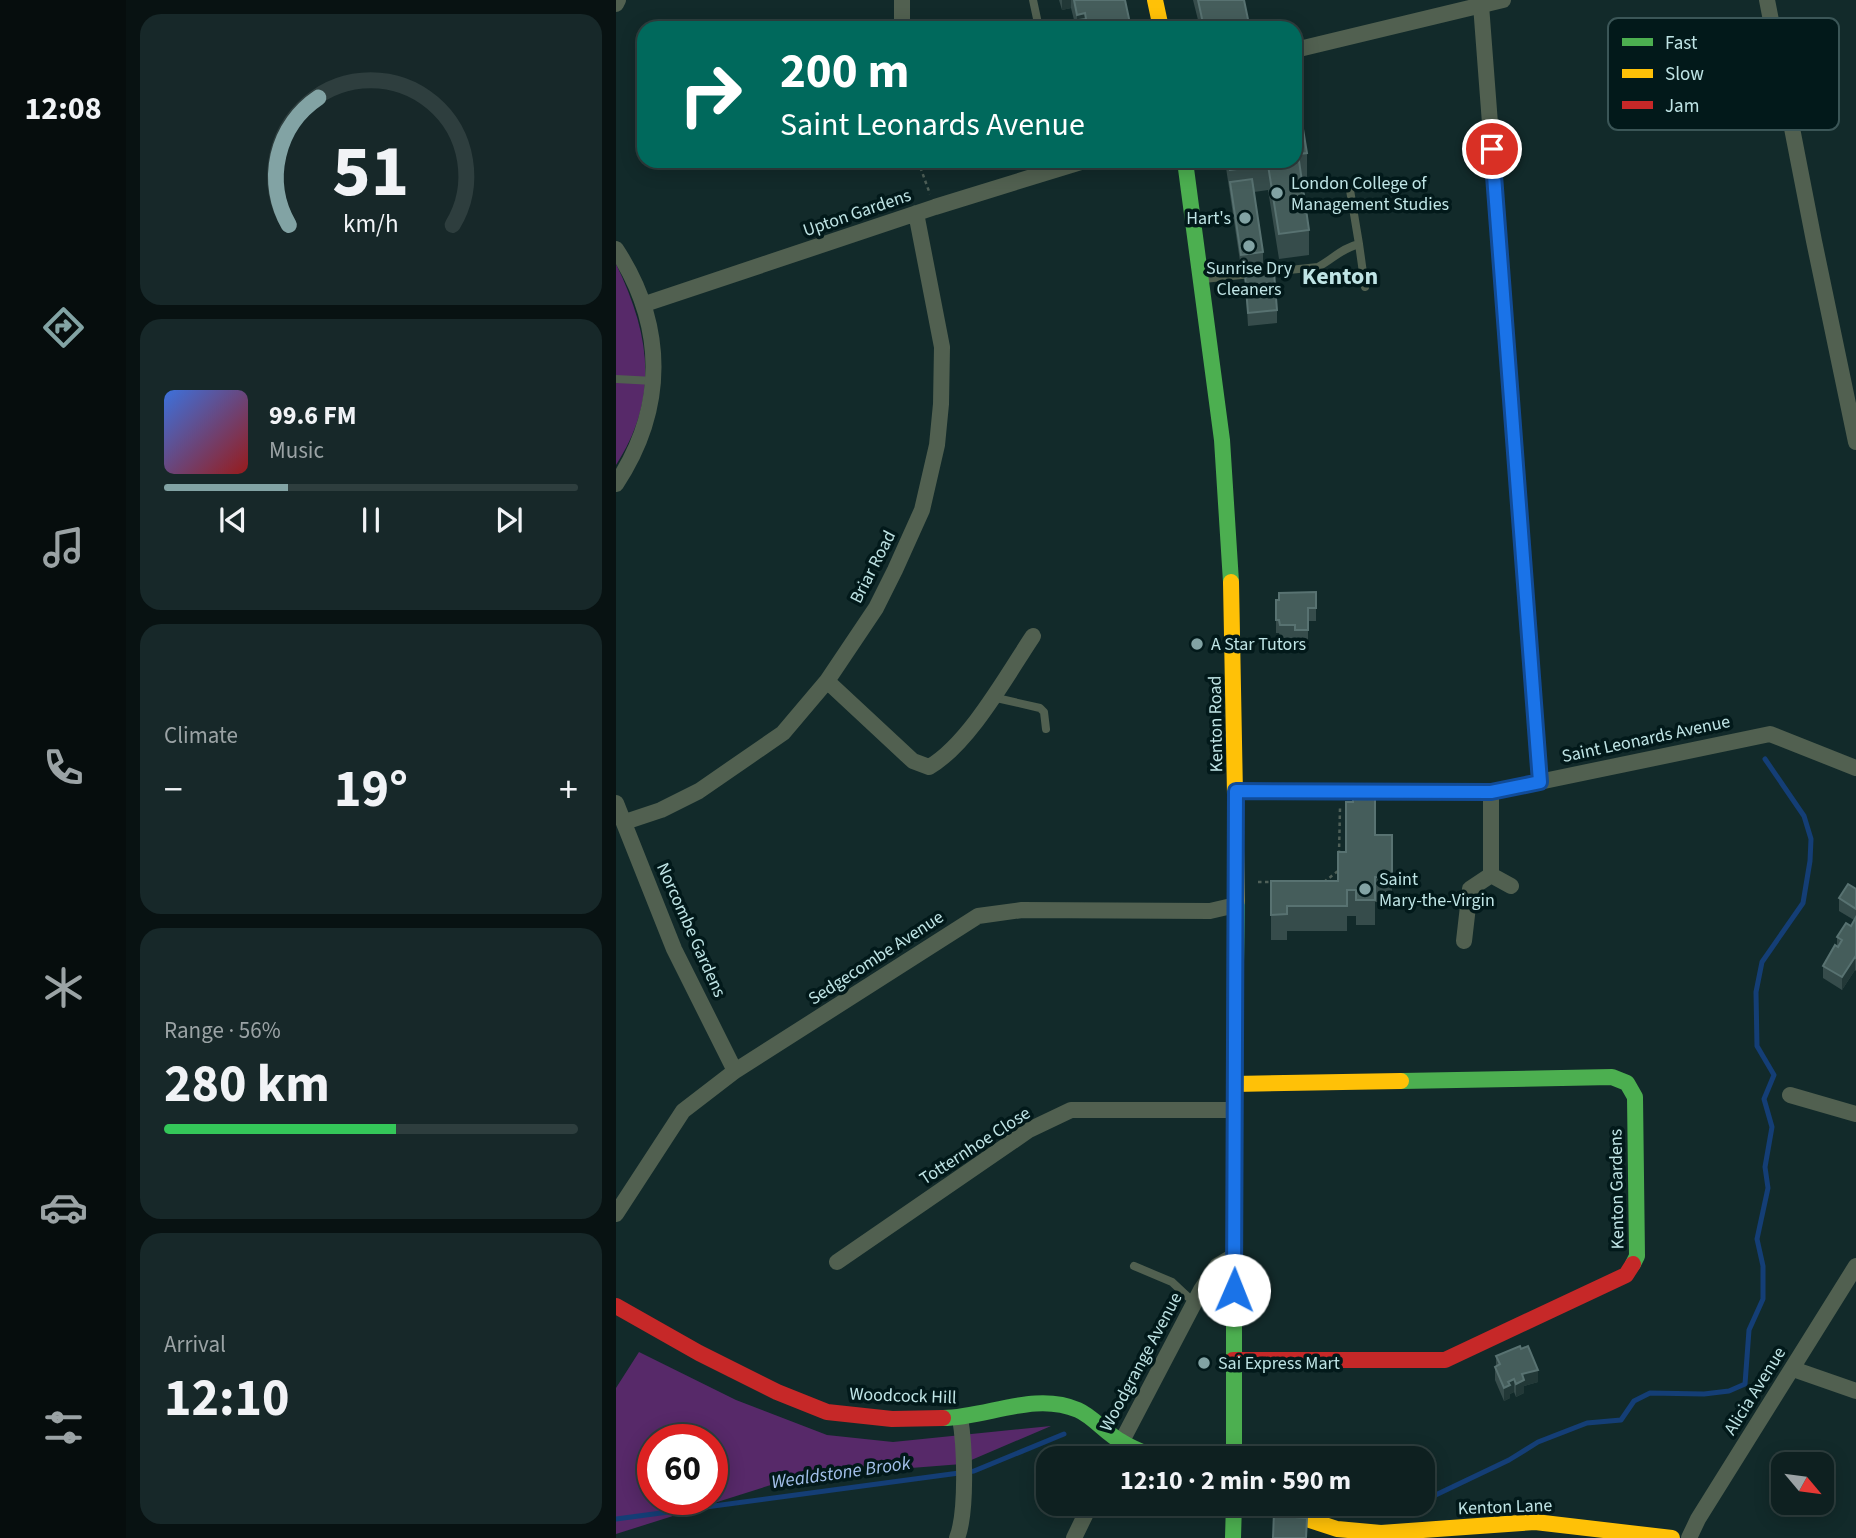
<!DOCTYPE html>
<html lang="en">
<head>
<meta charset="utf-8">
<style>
  body { margin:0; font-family:"Source Sans 3",sans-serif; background:#172829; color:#f1f3f6; height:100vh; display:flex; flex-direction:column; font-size:26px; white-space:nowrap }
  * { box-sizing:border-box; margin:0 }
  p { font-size:23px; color:#9ba3a5 }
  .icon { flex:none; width:38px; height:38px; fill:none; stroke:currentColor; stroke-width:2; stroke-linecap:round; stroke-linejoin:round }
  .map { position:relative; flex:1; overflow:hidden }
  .drawer { display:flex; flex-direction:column; gap:14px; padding:14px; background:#081212; width:490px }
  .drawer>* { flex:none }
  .top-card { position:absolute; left:21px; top:21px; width:665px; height:147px; border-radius:21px; box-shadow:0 4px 18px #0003,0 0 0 2px #2e3e3e; background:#00695c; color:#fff; overflow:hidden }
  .needle { width:46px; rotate:119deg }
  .tools { position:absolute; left:1155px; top:1452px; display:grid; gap:14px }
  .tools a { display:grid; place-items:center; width:63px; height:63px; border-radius:14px; background:#0e2020; box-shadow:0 4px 18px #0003,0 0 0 2px #2e3e3e; font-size:35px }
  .speed { position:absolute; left:21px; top:1424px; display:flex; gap:14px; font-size:35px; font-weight:700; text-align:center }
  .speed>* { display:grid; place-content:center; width:91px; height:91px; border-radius:50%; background:#0e2020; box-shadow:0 4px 18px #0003,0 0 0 2px #2e3e3e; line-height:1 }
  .speed .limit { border:10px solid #d22; background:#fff; color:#111 }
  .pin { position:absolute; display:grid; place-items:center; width:60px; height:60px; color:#fff; margin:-30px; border:4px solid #fff; border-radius:50%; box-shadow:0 2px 7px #0007 }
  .me { position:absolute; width:77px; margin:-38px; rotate:1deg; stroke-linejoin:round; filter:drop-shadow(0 0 5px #0008) }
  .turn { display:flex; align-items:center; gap:24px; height:147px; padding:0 28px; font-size:32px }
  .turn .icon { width:91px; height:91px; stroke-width:2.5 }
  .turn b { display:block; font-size:49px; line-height:60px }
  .big { font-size:52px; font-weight:700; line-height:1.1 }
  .drawer .tile { flex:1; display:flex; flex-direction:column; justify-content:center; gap:10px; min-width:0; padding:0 24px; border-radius:21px; background:#172829 }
  .drawer .dial { align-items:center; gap:0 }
  .dial svg { height:182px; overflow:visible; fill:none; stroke:#2e3e3e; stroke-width:7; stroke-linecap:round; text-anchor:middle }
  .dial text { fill:#f1f3f6; stroke:none }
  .song { display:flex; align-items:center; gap:21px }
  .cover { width:84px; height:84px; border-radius:10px; background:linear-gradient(135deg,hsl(220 70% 55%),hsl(0 70% 35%)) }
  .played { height:7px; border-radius:4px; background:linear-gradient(90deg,#82a3a4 30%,#2e3e3e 30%) }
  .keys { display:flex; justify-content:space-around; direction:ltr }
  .heat { display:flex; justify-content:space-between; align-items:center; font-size:38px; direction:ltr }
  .charge { height:10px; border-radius:5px; background:linear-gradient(90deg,#34c759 56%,#2e3e3e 0) }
  .trip { position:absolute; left:420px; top:1446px; width:399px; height:70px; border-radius:21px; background:#0e2020; box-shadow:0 4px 18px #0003,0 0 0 2px #2e3e3e; font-weight:700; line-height:70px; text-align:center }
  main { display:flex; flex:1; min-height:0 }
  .dock { display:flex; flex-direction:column; width:126px; justify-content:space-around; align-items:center; background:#060d0d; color:#9ba3a5 }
  .dock .icon { width:49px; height:49px }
  .dock .on { color:#82a3a4 }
  .dock b { font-size:32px; color:#f1f3f6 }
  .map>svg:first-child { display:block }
  .green { fill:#572969; fill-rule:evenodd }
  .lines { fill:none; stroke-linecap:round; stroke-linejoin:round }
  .stream { stroke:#143e76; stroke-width:5 }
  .path { stroke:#4f6058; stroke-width:2.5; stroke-dasharray:3.5 3.5; stroke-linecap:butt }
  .lane { stroke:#516050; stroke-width:8 }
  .street { stroke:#516050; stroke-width:16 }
  .fast { stroke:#4caf50; stroke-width:16 }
  .slow { stroke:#ffc107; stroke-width:16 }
  .jam { stroke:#c62828; stroke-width:16 }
  .wall { fill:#364c4b }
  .shaded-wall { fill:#223837 }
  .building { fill:#455d5b; stroke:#587271; stroke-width:2 }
  .route-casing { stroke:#114b97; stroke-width:18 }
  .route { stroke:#1a73e8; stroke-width:12 }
  .poi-dot { fill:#82a3a4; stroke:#02191a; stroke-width:2.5 }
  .labels { text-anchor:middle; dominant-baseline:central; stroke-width:7; stroke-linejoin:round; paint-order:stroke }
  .poi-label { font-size:18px; fill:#bfe4e5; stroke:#02191a; text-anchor:start }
  .street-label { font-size:18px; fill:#bfe4e5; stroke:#02191a }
  .water-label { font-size:19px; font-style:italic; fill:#a3c1eb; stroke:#02191a }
  .district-label { font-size:24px; font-weight:bold; fill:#bfe4e5; stroke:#02191a }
  .key { fill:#02191a; stroke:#3b5657; stroke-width:2 }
  .key-label { font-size:19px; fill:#bfe4e5 }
</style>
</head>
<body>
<main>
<nav class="dock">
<b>12:08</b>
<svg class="icon on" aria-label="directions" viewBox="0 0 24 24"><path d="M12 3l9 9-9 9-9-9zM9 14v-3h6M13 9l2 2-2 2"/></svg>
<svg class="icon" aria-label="music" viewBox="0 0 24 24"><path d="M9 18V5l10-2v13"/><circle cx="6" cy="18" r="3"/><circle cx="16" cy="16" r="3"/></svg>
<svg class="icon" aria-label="phone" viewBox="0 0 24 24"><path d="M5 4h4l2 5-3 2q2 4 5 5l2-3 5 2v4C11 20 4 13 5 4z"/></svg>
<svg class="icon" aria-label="climate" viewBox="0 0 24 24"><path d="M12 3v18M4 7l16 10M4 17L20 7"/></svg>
<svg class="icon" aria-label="car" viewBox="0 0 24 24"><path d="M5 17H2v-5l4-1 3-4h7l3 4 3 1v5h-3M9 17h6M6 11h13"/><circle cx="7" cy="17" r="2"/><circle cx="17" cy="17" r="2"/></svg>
<svg class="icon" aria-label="filters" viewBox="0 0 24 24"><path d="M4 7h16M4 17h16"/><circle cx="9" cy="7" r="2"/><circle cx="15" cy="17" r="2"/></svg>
</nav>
<section class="drawer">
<div class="tile dial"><svg viewBox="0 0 100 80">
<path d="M14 69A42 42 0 1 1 86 69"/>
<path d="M14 69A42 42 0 0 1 27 13" stroke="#82a3a4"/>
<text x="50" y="56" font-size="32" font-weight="700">51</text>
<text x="50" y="72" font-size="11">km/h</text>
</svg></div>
<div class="tile">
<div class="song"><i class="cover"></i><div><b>99.6 FM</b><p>Music</p></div></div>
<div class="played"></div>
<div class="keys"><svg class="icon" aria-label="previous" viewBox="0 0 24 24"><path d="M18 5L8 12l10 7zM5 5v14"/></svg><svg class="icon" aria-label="pause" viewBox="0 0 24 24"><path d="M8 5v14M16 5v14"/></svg><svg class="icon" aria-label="next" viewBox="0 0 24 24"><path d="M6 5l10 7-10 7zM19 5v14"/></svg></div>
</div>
<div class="tile"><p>Climate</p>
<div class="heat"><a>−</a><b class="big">19°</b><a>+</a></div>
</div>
<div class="tile"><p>Range · 56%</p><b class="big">280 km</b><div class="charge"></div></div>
<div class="tile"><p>Arrival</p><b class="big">12:10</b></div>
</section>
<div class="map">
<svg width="1240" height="1538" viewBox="0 0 1240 1538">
  <rect width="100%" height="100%" fill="#122a2a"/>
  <path class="green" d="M0,264c34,70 44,133 0,201z
    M23,1352l97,48 91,35 66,7 158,-16 -89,38 -166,13 -180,57v-146zM37,1440h59v60h-59z"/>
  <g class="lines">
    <path class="stream" d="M807,1501l86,-41 29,-18 49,-19 34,-3 13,-19 16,-8 54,1 25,-3 16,-7 4,-54 14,-31v-33l-6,-27 11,-51 -3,-21 7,-40 -8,-28 10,-24 -17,-29 -1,-54 6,-30 41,-59 7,-42 1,-22 -7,-23 -39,-57
      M0,1519l358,-48 90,-37"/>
    <path class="path" d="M302,161l12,33
      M723,854l1,-46
      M642,882h14
      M708,882l14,-11"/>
    <path class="lane" d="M417,0l6,28
      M733,184l10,60
      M588,279l114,-12c15,-8 24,-19 41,-23l6,43
      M0,379l38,2
      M376,697l48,11 4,4 2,17
      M518,1266l38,16 16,15 8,3"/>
    <path class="street" d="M286,0v28
      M1151,0l47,241 42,201
      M0,4l2,-4
      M865,5l59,777
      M679,50l208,-50
      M0,249c50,77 50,159 0,235
      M29,304l290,-97 149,-46
      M211,681l86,80 16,6c40,-23 78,-92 104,-131
      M620,791l255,1 279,-58 86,34
      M875,792v83
      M0,803l58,146 61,122
      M9,822l36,-12 38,-19 84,-58 44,-52 49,-73 19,-38 27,-60 15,-65 4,-41 1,-57 -26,-134
      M848,941l6,-52 21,-14 20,11
      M1174,1095l66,19
      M0,1214l67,-103 52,-40 243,-155 44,-6 188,1 26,-6
      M221,1262l192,-132 42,-20h163
      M1177,1369l63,22
      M497,1458l88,-168 16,-24 17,-10
      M341,1538c10,-25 8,-92 3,-120
      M458,1538l17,-35
      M1073,1538l9,-19 158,-253"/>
    <path class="fast" d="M569,161l37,279 9,142
      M785,1081l211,-4 15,6 8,14 2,159 -4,8
      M327,1418c44,0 91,-27 135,-8 16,7 28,24 44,32 11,7 23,11 35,16
      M618,1458v-374l3,-183
      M617,1538l1,-35"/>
    <path class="slow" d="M539,0l6,28
      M615,582l6,319
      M618,1084l167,-3
      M642,1503l79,26 44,4 154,-11 137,16"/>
    <path class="jam" d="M0,1306l83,47 78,39 50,20 65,7 51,-1
      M617,1360h212l181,-85 7,-11"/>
  </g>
  <path class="wall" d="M443,0h66l6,28h-55l-5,-20 -9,2z
    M577,0h51l5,28h-49z
    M679,125l12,28v26h-5l7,51v25l-30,4 -11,-69 -14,2 9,60v12l-22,4 -16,-107h70z
    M629,275l32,35v13l-29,3z
    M700,592v29h-8v22h-13v-5h-15l-1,-5h-3v-21z
    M759,835h17v67h-17v23h-19v-9h-9v15h-60v9h-16v-59h67l8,-29z
    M1240,889v82l-1,-1 -13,20 -19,-12v-12l14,-20v-9l14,-11 3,-6 -15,-9v-13z
    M880,1356l42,26 -14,4v7l-8,4 -2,-5 -4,2v4l-6,3 -9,-21v-13l1,-1z"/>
  <path class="shaded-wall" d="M446,0h9v8l-9,2z
    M469,13v15l-7,-8v8h-1v-13z
    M633,24v4h-16z
    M1239,957v13l-13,20v-13z
    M922,1370v12l-14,4v7l-8,4v-13l6,-10z
    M898,1379v13l-4,2v4l-6,3v-13l4,-6z"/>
  <path class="building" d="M458,0h51l6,28h-51l-2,-8 8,-1 -1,-6 -8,2z
    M582,0h46l5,24 -16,4h-29z
    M686,123l5,30 -9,1 11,76 -30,4 -11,-69 -38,5 -1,-9h66v-36z
    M636,179l11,73 -22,3 -11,-73z
    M658,272l3,38 -29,3 -3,-38z
    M700,592v16h-8v22h-13v-5h-15l-1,-5h-3v-20h3v-7z
    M737,795h22v40h17v42h-17v23h-19v-10h-9v16h-60v8l-16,1v-34h67v-29h8v-50h7z
    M1232,884l8,5v20l-17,-11z
    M1240,917v41l-1,-1 -13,20 -19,-11 12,-21 3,2 4,-7 -5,-3 9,-14 5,3z
    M904,1346l1,3 7,-3 10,24 -16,4 2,6 -8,4 -2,-5 -6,3 2,3 -6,3 -9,-21 5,-3 -4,-8z
    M658,1512l22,2v3l11,1 -1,20h-33z"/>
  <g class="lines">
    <g class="route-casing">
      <path id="route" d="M618,1290l2,-499 255,1 49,-10 -48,-633"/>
    </g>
    <use href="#route" class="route"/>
  </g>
  <g class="poi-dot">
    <circle cx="661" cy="193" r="7"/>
    <circle cx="629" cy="218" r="7"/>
    <circle cx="633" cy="246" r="7"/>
    <circle cx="581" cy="644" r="7"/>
    <circle cx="749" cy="889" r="7"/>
    <circle cx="588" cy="1363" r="7"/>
  </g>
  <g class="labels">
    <g class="poi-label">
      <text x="675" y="183">London College of<tspan x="675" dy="21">Management Studies</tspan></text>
      <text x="615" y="218" text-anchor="end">Hart's</text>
      <text x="633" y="268" text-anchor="middle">Sunrise Dry<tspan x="633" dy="21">Cleaners</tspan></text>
      <text x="595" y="644">A Star Tutors</text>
      <text x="763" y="879">Saint<tspan x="763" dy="21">Mary-the-Virgin</tspan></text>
      <text x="602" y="1363">Sai Express Mart</text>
    </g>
    <g class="street-label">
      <text transform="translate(241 213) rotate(-19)">Upton Gardens</text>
      <text transform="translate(257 567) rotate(-63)">Briar Road</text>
      <text transform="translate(600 724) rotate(-91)">Kenton Road</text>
      <text transform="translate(1030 739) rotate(-12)">Saint Leonards Avenue</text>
      <text transform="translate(75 930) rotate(66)">Norcombe Gardens</text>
      <text transform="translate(260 958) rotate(-33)">Sedgecombe Avenue</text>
      <text transform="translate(359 1146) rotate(-33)">Totternhoe Close</text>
      <text transform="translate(1001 1189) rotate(-91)">Kenton Gardens</text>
      <text transform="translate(525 1362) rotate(-62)">Woodgrange Avenue</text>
      <text transform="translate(1139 1391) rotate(-58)">Alicia Avenue</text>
      <text transform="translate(287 1396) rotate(2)">Woodcock Hill</text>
      <text transform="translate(889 1507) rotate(-2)">Kenton Lane</text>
    </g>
    <g class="water-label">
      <text transform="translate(225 1473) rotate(-8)">Wealdstone Brook</text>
    </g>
    <g class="district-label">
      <text x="724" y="276">Kenton</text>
    </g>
  </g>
  <rect x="992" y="18" width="231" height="112" rx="10" class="key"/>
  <rect x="1006" y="38" width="31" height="8" fill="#4caf50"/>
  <rect x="1006" y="69" width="31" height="9" fill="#ffc107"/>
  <rect x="1006" y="101" width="31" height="8" fill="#c62828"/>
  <g class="key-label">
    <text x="1049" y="49">Fast</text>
    <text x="1049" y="80">Slow</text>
    <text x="1049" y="112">Jam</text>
  </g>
</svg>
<div class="tools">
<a><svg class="needle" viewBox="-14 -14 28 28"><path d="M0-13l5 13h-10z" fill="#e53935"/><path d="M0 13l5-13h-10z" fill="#9ba3a5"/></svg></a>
</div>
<div class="speed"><div class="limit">60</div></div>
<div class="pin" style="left:876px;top:149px;background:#d93025"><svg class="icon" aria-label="arrive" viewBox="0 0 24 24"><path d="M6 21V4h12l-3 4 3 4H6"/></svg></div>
<svg class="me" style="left:618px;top:1290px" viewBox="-20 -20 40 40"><circle r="19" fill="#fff"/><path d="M0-13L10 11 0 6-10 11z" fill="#1a73e8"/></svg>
<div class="trip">12:10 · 2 min · 590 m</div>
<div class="top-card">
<div class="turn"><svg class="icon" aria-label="right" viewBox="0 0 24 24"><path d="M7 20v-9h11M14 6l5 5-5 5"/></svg><div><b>200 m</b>Saint Leonards Avenue</div></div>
</div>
</div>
</main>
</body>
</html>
